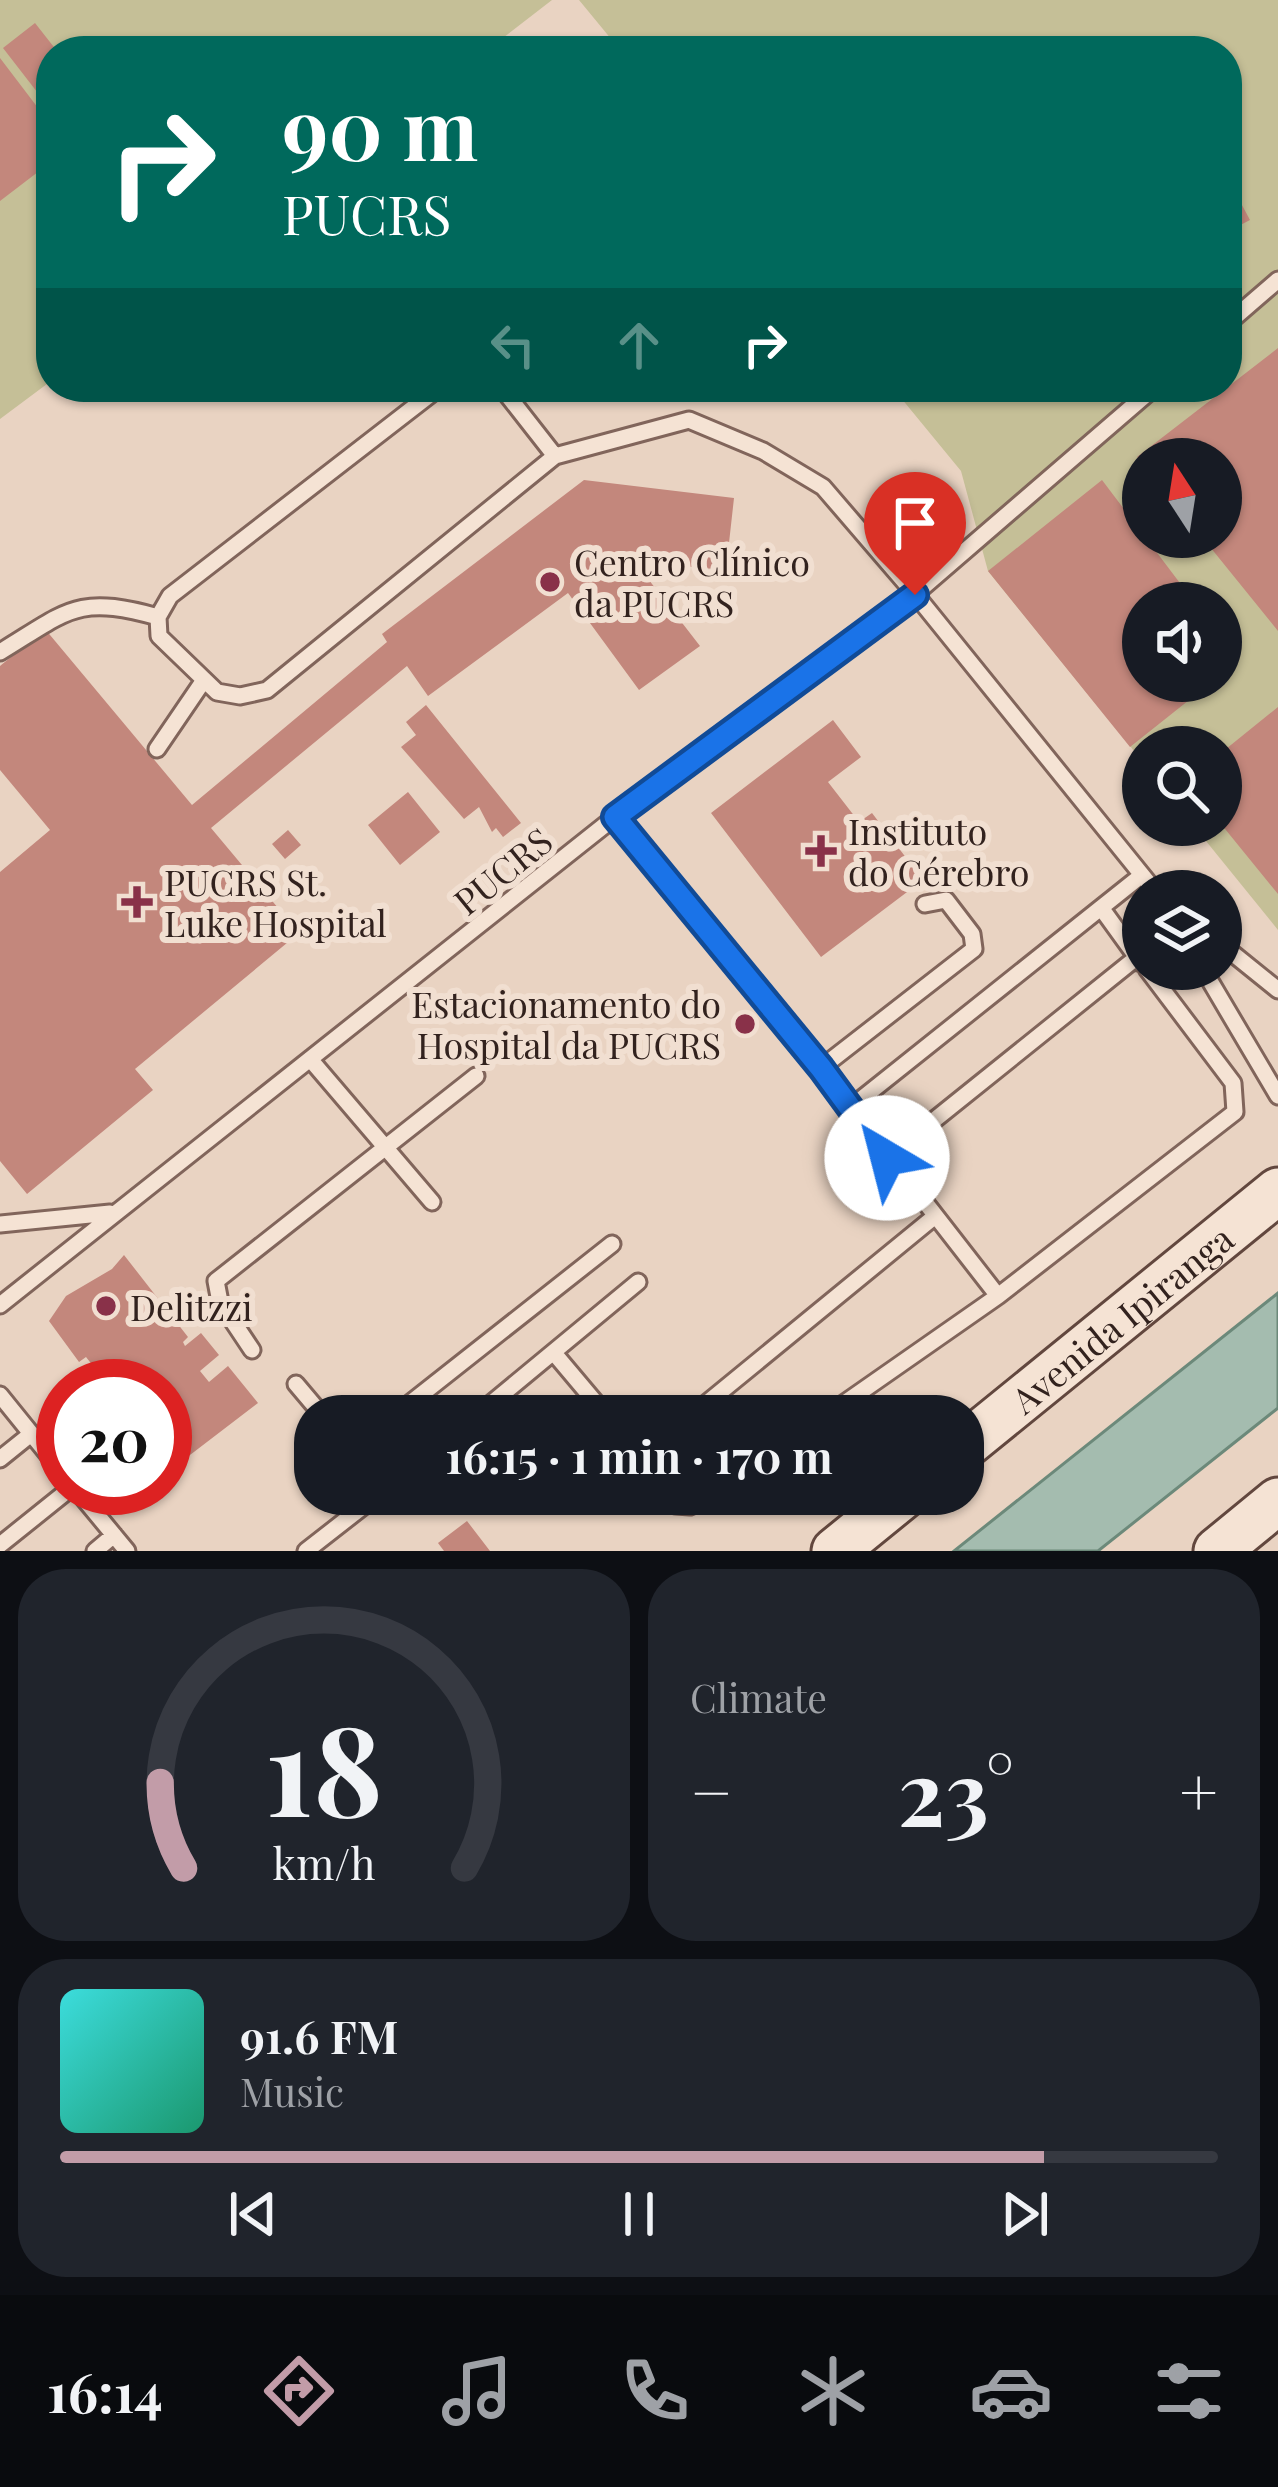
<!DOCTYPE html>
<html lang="en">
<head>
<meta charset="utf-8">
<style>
  body { margin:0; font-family:"Playfair Display",serif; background:#20242c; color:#f1f3f6; height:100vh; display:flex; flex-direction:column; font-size:45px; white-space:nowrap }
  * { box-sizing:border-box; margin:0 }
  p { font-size:39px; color:#9ea1a6 }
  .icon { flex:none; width:66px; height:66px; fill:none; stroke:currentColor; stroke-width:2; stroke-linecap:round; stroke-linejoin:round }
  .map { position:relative; height:1551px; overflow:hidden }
  .details { display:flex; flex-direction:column; gap:18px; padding:18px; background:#0d0f14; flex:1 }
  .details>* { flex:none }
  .top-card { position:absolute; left:36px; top:36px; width:1206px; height:366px; border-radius:48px; box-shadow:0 3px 9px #0004; background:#00695c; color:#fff; overflow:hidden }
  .needle { width:78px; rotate:348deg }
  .fabs { position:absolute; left:1122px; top:438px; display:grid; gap:24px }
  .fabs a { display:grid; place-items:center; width:120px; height:120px; border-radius:50%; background:#171b24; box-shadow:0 3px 9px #0004; font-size:60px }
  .speed { position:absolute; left:36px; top:1359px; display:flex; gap:24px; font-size:60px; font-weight:700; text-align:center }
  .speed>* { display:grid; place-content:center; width:156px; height:156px; border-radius:50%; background:#171b24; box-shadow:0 3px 9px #0004; line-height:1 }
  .speed .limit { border:18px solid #d22; background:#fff; color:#111 }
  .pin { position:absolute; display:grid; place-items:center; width:102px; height:102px; color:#fff; margin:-123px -51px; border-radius:50% 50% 50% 0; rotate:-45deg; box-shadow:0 0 12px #0007 }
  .pin .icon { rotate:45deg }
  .me { position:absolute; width:132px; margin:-66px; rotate:323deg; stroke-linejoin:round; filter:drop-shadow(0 0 9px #0008) }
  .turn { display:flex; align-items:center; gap:42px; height:252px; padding:0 48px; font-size:54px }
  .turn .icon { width:156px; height:156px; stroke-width:2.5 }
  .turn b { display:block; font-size:84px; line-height:102px }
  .lanes { display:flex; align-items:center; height:114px; padding:0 48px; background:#0003; justify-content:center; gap:60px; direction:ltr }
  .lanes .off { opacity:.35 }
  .big { font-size:90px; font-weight:700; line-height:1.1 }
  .details .card { flex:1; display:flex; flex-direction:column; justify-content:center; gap:18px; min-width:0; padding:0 42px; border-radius:48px; background:#20242c }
  .details .dial { align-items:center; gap:0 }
  .dial svg { height:312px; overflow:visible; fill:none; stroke:#363941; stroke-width:7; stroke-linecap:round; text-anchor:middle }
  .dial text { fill:#f1f3f6; stroke:none }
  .song { display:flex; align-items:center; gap:36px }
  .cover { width:144px; height:144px; border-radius:18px; background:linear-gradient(135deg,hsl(180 70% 55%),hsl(160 70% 35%)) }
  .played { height:12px; border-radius:6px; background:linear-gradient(90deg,#c29ca8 85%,#363941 85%) }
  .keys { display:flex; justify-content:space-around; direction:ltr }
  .heat { display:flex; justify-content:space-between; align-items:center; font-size:66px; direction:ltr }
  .details .tiles { flex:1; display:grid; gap:18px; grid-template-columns:1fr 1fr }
  .card:last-child { grid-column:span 2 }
  .trip { position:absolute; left:294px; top:1395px; width:690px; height:120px; border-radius:48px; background:#171b24; box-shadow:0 3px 9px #0004; font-weight:700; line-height:120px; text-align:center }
  .dock { display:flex; height:192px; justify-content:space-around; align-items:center; background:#090b0e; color:#9ea1a6 }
  .dock .icon { width:84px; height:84px }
  .dock .active { color:#c29ca8 }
  .dock b { font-size:54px; color:#f1f3f6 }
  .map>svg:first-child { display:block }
  .green { fill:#c5bf97; fill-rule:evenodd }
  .water { fill:#a4bcaf; stroke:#6c897a; stroke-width:3 }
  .building { fill:#c3877c }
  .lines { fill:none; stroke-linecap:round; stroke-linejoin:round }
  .service-casing { stroke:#81655b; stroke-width:21 }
  .secondary-casing { stroke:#62473e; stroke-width:51 }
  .service { stroke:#f5e3d4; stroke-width:15 }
  .secondary { stroke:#f5e3d4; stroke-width:45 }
  .route-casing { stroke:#114b97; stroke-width:30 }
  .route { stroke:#1a73e8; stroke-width:21 }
  .poi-dot { fill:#893149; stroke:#f1dfd1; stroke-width:4.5 }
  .labels { text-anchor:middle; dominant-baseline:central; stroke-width:12; stroke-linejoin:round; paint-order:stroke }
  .poi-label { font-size:36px; fill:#32221e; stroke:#f1dfd1; text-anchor:start }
  .street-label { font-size:36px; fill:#32221e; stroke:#f1dfd1 }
</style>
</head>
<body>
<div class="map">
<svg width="1278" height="1551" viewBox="0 0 1278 1551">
  <rect width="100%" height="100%" fill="#e9d3c2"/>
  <path class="green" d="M0,0h552l-66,51h-435v330l-51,38z
    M579,0h699v930l-85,-105h28v-78h-78v15l-155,-191 -27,-100 -69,-84h335v-336h-606zM1143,459h78v78h-78zM1143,603h78v78h-78z"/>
  <path class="water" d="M1278,1293v115l-180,143h-144z"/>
  <path class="building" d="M35,23l22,28h-6v59l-48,-62z
    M0,58l51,67v37l-51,39z
    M1227,160l8,16 -7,3 22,41 -23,12z
    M1278,348v283l-76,-94h19v-78h-78v5l-6,-7z
    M584,480l150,18 -8,72 -91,-8 65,84 -61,44 -71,-97 -140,103 -21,-30 -196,162 88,105 -164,136 18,21 -126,104 -27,-33v-289l50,-42 -50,-60v-104l45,-37 147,176 195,-163 -5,-8z
    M1102,480l93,123h-52v78h70l-83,66 -142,-176z
    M426,705l95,118 -18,14 -7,-9 -4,4 -13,-25 -15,12 -63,-72 15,-12 -10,-13z
    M1278,707v187l-57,-70v-71z
    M833,720l28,37 -33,25 31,40 13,-9 51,67 -102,77 -110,-144z
    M408,792l32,40 -40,33 -32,-40z
    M288,830l13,15 -16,14 -13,-15z
    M1194,871l16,20h-42z
    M124,1255l64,82 -5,5 2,4 16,-13 18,22 -19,16 9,11 19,-16 30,37 -85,65 -8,-10v-72h-56l-23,-29 -7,5 -30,-41 17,-25 46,-27z
    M467,1521l23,30h-46l-6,-8z"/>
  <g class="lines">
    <g class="service-casing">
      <path id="service" d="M1227,324l51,-44
        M440,387l-270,209 -12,21 1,19 58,56 23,4 27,-6 288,-234 134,-36 74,31 60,36 92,107 240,-207
        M501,387l54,69
        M0,652c68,-41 76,-58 158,-35
        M157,749l47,-69
        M615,817l198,241 185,238
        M1102,909l39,54
        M1221,944l57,46
        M1203,969l75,127
        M310,1059l122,143
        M821,1068l153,-119 -2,-15 -26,-34 -21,4
        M850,1108l292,-233
        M887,1158l249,-200
        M0,1224l110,-11
        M0,1305l615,-488 300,-223 240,297
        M252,1350l-32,-48 -4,-21 260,-205
        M554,1353l53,63
        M296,1384l27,32
        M0,1395l63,78
        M394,1416l218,-172
        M476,1416l162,-134
        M691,1416l243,-199
        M826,1416l172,-120 237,-184 -2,-29 -86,-114
        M0,1459l31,-25
        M75,1488l52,63
        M668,1494l8,11 14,1 28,-12
        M0,1545l71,-57
        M95,1551l19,-16
        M306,1551l73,-57"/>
    </g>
    <g class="secondary-casing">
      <g id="secondary">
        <path id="s1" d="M963,1447l315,-256"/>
        <path d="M835,1551l70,-57"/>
        <path d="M1217,1551l61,-50"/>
      </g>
    </g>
    <use href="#service" class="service"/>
    <use href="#secondary" class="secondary"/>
  </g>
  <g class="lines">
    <g class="route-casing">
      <path id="route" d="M887,1158l-66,-90 -206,-251 300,-222"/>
    </g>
    <use href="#route" class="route"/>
  </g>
  <g class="poi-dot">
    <circle cx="550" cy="582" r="12"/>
    <path d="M815 833h12v12h12v12h-12v12h-12v-12h-12v-12h12z"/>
    <path d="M131 884h12v12h12v12h-12v12h-12v-12h-12v-12h12z"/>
    <circle cx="745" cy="1024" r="12"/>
    <circle cx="106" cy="1306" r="12"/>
  </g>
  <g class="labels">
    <g class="poi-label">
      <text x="574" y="561">Centro Clínico<tspan x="574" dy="41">da PUCRS</tspan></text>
      <text x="848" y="830">Instituto<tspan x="848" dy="41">do Cérebro</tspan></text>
      <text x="164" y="881">PUCRS St.<tspan x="164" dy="41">Luke Hospital</tspan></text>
      <text x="721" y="1003" text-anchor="end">Estacionamento do<tspan x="721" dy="41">Hospital da PUCRS</tspan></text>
      <text x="130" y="1306">Delitzzi</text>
    </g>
    <g class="street-label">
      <text transform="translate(502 870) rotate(-39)">PUCRS</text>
      <text stroke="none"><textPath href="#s1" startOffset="204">Avenida Ipiranga</textPath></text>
    </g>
  </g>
</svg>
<div class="fabs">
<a><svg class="needle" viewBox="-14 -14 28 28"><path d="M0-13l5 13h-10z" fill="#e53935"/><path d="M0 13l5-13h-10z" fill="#9ea1a6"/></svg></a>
<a><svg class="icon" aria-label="sound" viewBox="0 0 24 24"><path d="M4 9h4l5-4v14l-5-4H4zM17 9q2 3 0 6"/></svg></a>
<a><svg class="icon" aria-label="search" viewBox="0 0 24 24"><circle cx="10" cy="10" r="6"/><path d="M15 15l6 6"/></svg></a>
<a><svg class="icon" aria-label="layers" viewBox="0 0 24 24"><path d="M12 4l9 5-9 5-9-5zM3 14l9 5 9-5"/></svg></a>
</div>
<div class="speed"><div class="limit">20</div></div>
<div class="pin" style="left:915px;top:595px;background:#d93025"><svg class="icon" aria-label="arrive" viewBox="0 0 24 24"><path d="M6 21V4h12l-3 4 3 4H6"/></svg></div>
<svg class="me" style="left:887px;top:1158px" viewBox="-20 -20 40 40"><circle r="19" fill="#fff"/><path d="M0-13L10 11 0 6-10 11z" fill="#1a73e8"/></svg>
<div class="trip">16:15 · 1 min · 170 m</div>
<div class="top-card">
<div class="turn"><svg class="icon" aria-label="right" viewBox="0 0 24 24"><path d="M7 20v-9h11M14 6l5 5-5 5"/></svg><div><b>90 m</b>PUCRS</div></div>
<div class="lanes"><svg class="icon off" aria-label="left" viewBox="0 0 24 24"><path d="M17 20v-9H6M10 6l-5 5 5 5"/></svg><svg class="icon off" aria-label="ahead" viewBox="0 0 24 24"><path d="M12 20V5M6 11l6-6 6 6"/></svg><svg class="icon" aria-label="right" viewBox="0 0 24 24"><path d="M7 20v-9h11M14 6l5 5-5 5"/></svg></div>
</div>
</div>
<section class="details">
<div class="tiles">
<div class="card dial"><svg viewBox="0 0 100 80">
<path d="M14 69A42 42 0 1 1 86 69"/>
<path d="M14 69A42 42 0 0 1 8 47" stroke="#c29ca8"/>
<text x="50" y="56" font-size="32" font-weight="700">18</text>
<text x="50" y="72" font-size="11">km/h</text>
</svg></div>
<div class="card"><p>Climate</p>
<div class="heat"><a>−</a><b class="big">23°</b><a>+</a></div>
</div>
<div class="card">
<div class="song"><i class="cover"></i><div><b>91.6 FM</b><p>Music</p></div></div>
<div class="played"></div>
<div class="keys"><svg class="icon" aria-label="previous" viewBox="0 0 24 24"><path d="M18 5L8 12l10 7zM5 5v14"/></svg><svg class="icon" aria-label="pause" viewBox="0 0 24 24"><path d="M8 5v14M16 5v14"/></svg><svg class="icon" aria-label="next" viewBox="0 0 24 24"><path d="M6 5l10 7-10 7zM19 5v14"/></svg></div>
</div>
</div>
</section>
<nav class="dock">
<b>16:14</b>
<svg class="icon active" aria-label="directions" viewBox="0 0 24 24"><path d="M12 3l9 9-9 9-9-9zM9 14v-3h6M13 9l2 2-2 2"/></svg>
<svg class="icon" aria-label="music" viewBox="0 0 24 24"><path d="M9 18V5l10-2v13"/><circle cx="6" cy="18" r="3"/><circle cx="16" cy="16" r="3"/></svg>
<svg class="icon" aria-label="phone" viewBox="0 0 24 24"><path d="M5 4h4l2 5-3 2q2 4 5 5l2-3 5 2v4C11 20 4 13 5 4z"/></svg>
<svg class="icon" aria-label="climate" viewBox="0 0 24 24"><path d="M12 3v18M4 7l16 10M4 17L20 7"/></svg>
<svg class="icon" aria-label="car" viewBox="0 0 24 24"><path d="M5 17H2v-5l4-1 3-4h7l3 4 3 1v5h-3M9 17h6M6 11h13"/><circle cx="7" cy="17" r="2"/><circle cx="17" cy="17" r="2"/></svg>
<svg class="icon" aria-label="filters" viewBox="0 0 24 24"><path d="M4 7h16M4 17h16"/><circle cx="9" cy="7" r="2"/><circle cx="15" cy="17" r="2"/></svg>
</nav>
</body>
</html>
